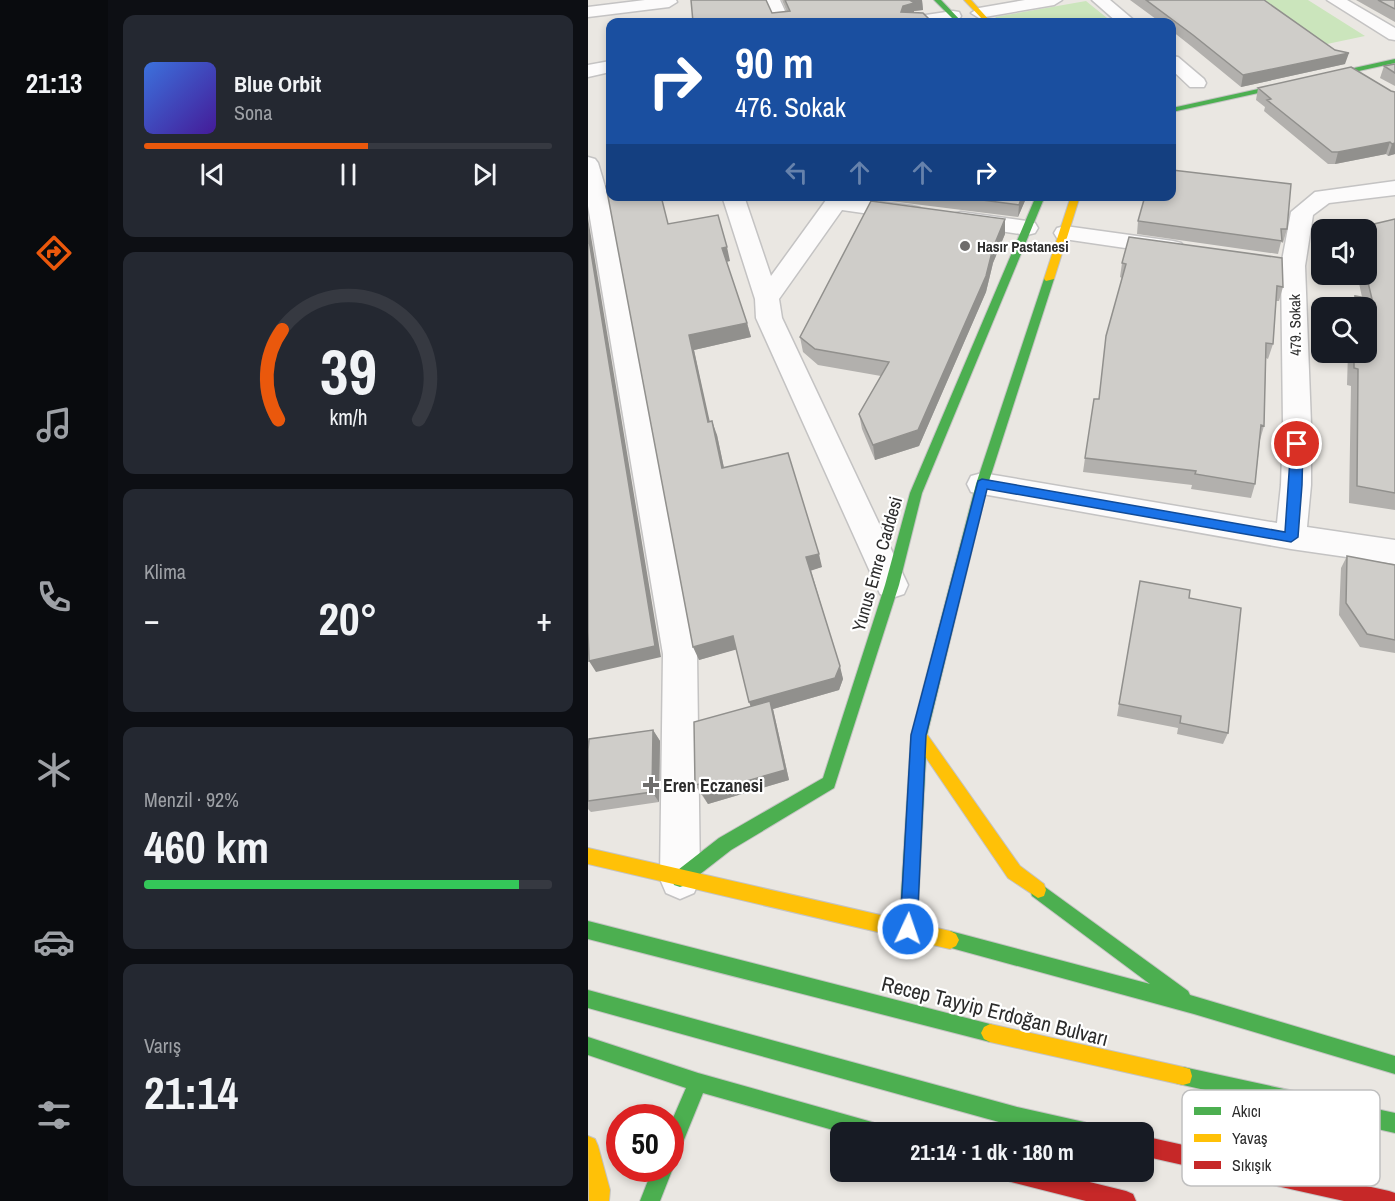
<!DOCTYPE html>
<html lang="tr">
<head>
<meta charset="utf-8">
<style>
  body { margin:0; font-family:"Archivo Narrow",sans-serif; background:#242831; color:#f1f3f6; height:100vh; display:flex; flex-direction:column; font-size:22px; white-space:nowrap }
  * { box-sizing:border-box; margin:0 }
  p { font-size:20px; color:#9ea1a6 }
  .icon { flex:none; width:33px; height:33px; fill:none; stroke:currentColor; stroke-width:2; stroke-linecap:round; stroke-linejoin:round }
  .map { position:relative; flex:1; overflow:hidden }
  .details { display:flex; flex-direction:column; gap:15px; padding:15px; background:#0d0f14; width:480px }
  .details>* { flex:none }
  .top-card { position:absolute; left:18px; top:18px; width:570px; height:183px; border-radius:12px; box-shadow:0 3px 9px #0003; background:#1a4fa0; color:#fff; overflow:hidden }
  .fabs { position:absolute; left:723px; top:219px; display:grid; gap:12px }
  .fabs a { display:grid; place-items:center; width:66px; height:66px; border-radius:12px; background:#171b24; box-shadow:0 3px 9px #0003; font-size:30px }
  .speed { position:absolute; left:18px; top:1104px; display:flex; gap:12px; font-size:30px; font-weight:700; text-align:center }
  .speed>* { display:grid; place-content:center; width:78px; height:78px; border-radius:50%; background:#171b24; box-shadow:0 3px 9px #0003; line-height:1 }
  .speed .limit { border:9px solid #d22; background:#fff; color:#111 }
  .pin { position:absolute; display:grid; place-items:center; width:51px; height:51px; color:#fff; margin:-26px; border:3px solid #fff; border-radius:50%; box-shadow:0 2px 6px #0007 }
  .me { position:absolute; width:66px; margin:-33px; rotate:3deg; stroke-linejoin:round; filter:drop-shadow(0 0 4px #0008) }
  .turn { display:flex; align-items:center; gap:21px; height:126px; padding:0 30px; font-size:27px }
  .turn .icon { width:78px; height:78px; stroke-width:2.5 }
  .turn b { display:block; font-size:42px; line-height:51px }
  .lanes { display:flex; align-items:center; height:57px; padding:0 30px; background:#0003; justify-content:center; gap:30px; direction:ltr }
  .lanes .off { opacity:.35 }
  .big { font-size:45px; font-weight:700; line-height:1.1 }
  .details .widget { flex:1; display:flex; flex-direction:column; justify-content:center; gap:9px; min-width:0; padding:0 21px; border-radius:12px; background:#242831 }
  .details .dial { align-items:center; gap:0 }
  .dial svg { height:156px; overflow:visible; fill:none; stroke:#363941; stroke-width:7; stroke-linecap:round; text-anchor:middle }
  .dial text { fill:#f1f3f6; stroke:none }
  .song { display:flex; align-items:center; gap:18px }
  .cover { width:72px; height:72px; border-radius:9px; background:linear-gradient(135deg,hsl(220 70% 55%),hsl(260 70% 35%)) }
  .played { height:6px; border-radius:3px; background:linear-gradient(90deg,#ea580c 55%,#363941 55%) }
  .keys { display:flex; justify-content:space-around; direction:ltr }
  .heat { display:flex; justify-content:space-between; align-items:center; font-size:33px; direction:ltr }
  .charge { height:9px; border-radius:4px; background:linear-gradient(90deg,#34c759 92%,#363941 0) }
  .trip { position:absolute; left:242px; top:1122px; width:324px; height:60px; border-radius:12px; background:#171b24; box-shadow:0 3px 9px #0003; font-weight:700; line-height:60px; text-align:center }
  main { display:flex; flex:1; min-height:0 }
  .menu { display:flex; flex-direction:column; width:108px; justify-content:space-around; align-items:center; background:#090b0e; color:#9ea1a6 }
  .menu .icon { width:42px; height:42px }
  .menu .active { color:#ea580c }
  .menu b { font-size:27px; color:#f1f3f6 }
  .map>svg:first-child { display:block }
  .green { fill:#cbe5bc }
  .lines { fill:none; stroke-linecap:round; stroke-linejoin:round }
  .street-casing { stroke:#c4c3c3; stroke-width:3 }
  .fast-casing { stroke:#c4c3c3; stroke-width:2 }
  .slow-casing { stroke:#c4c3c3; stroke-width:2 }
  .jam-casing { stroke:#c4c3c3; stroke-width:2 }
  .street { fill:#fcfbfb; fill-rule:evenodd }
  .fast { fill:#4caf50; fill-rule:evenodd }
  .slow { fill:#ffc107; fill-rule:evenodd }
  .jam { fill:#c62828; fill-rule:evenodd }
  .wall { fill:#b2b0ad }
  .shaded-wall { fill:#91908d }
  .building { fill:#cfcdc9; stroke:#91908d; stroke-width:1.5 }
  .route { fill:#1a73e8; stroke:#114b97; stroke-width:1.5 }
  .poi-dot { fill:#6e6d6c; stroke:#fff; stroke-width:2 }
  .labels { text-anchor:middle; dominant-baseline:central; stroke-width:4.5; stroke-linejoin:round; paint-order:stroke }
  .far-poi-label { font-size:15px; font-weight:bold; fill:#2c2c2c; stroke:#fff; text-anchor:start }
  .far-street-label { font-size:15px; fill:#2c2c2c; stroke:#fff }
  .street-label { font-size:18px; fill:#2c2c2c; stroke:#fff }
  .poi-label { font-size:18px; font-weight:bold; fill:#2c2c2c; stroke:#fff; text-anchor:start }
  .near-street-label { font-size:21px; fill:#2c2c2c; stroke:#fff }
  .key { fill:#fff; stroke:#c0c0c0; stroke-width:1.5 }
  .key-label { font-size:16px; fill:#2c2c2c }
</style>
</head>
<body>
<main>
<nav class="menu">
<b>21:13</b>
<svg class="icon active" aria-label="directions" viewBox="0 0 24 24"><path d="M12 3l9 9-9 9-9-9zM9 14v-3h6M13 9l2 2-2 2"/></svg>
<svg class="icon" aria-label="music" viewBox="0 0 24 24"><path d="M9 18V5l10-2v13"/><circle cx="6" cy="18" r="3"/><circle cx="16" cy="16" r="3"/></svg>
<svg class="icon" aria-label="phone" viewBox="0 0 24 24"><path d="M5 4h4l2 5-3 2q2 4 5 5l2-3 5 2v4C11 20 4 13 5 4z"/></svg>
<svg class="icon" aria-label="climate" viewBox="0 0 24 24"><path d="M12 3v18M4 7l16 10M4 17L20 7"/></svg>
<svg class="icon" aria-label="car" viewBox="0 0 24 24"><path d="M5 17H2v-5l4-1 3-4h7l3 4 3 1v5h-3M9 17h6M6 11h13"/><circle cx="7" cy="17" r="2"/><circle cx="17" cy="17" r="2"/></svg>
<svg class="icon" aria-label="filters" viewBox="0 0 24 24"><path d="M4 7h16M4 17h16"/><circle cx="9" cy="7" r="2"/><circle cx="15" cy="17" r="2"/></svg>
</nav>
<section class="details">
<div class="widget">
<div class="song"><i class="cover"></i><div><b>Blue Orbit</b><p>Sona</p></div></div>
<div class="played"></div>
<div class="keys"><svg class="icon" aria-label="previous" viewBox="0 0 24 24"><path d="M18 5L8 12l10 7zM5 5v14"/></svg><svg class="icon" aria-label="pause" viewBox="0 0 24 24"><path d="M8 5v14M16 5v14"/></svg><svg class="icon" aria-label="next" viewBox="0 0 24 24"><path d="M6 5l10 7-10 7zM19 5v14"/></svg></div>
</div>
<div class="widget dial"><svg viewBox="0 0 100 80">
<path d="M14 69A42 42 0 1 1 86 69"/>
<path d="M14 69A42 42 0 0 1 16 23" stroke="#ea580c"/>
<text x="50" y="56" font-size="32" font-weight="700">39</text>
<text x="50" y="72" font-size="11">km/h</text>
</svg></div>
<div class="widget"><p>Klima</p>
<div class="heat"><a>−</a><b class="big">20°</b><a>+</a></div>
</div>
<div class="widget"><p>Menzil · 92%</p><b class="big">460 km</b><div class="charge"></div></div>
<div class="widget"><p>Varış</p><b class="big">21:14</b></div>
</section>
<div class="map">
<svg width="807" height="1201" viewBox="0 0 807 1201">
  <rect width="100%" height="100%" fill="#eae7e2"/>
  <path class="green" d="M674,0h46l57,36 -38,8z
    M498,1l26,21h-111l-6,-5z"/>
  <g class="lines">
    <g class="street-casing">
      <path id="street" d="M57,0h31l1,2 -8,5 -81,10v-10z
        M176,0h16l10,22h-16z
        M437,0h37l-8,5 -75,13 -8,-5 8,-5z
        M504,0h18l26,22h-19z
        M739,0h20l48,28v12l-6,-1z
        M365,11l6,1 2,4 -2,4 -16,2h-40l3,-4 6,-1z
        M584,56l6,1 26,22 2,4 -2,4h-14l-18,-17z
        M22,61v11l-22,5v-12z
        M0,157l7,2 3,4 11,37 88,454 3,225 -6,14 -14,6 -14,-6 -6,-14 3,-225 -75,-448z
        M807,181v14l-66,8 -16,12 -8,51 6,158v61l-4,42 88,13v24l-104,-15 -320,-57 -4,-8 4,-8 11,-3 295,50 4,-38 2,-61 -2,-158 10,-54 24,-20z
        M134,196h22l27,80 58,-80h23l-2,2 62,8 8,2 3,5 -3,5 -8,2 -70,-10 -63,89 3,19 126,267 -4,9 -12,4 -12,-4 -4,-9 -120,-267 -1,-19z
        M373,212l66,9 8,2 3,5 -3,5 -8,2 -74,-11 -3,-5 3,-5z
        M477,226l108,15 8,2 4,5 -4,5 -8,2 -116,-17 -3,-5 3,-5z"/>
    </g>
    <g class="fast-casing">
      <path id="fast" d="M346,0h7l21,22h-6z
        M807,59v4l-223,49v-4z
        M448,196h9l-123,297 -23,92 -65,203 -103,62 -45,35 -6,2 -6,-2 -2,-6 2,-6 45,-35 104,-60 62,-193 25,-92z
        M461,276l5,3 -66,205 -61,251 -10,194 -3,6 -6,3 -6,-3 -3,-6 12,-194 65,-251 68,-205z
        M450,882l150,109 2,4 205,61v18l-201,-60 -250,-68 -3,-6 3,-6 6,-3 200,53 -118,-88 -2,-6 2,-6z
        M0,921l402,103 6,3 3,6 -3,6 -6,3 -402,-103z
        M0,990l429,117 67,15 7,3 3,7h-51l-26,-5 -429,-119z
        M0,1037l110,36 174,49 7,3 3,7h-42l-137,-39 -26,64 -7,3v-35l16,-37 -98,-33z
        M595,1067l212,46v20l-212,-48 -7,-2 -2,-7 2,-7z
        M82,1162l3,6 -13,33h-20l13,-33h17z"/>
    </g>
    <g class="slow-casing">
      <path id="slow" d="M376,0h7l20,22h-6z
        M483,196h9l-26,83 -8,2 -2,-2z
        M331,728l5,2 96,136 24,18 2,6 -2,6 -6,2 -30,-20 -94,-138 -3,-5 3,-5z
        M0,848l362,83 6,3 3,6 -3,6 -6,3 -362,-85z
        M402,1024l193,43 7,2 2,7 -2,7 -7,2 -193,-43 -6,-3 -3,-6 3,-6z
        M0,1136l7,3 3,7 12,44 -1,11h-20z"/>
    </g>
    <g class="jam-casing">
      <path id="jam" d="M555,1136l246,55 6,2v8h-51l-201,-45z
        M413,1172h48l77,19 7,3 3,7h-50l-75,-19 -7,-3z"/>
    </g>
    <use href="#street" class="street"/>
    <use href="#fast" class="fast"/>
    <use href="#slow" class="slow"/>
    <use href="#jam" class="jam"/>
  </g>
  <path class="wall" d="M194,0h140l1,10 -9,1v2l-221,9 94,-10z
    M542,0h134l81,64 -104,23 -50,-41 -19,-15v-9h-12z
    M768,0h39v22z
    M807,64v22l-15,-8 4,-12z
    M670,88l137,4v62l-7,2 -2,-2 -51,10h-7l-64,-53 1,-4 -9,-7z
    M293,196h146l-9,21 -136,-17z
    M417,219v15l-12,29 -7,29 -67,154 -44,14 -13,-31 -3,-15 22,-38 -63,-11 -15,-13 -3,-15z
    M807,219v291l-46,-7 2,-117 -4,-1 1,-33h18v-44h-15l4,-12 7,1 -5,-23h9z
    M550,221l149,8 -4,14 -2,-1 -3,12 -141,-20z
    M81,224l61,37 -4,1 21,61 4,14 -57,13 15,72 8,13 7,33 98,99 -11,3 32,109 -4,11 -66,19 16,71 -81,24 -13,-19 56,-78 -15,-58 -37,11z
    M534,263l161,24 -4,14h-3l-3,43 -5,15 -2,-1 -2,68 -4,14 -5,44 -4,14 -60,-9 1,-4 -109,-13 2,-14 14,-59 23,-121 -2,-1z
    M759,556l48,9v88l-35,-6 -21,-32 2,-47z
    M552,581l49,17 39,135 -5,11 -46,-10 1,-6 -61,-12z
    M65,730l7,11 -1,61 -68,10 -3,-3v-59z"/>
  <path class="shaded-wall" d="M328,0h6l1,10 -9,1v3l-13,-2 2,-6 8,-5z
    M761,53l-4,11 -104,23 2,-12z
    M802,142l-4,12 -51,10 3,-12z
    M807,143v11l-7,2 4,-12z
    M434,196h5l-9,21 1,-12z
    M0,218l73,439 -65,15 -7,-11z
    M417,219v15l-12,29 -7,29 -67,154 -44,14 -2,-15 120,-197z
    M139,247l3,14 -5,1 -3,-14z
    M159,323l4,14 -57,13 19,86 -5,-14 -19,-87z
    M124,421l5,14 10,47 -5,-14z
    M231,554l3,13 -12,4 -4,-14z
    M145,636l5,13 -39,11 -6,-13z
    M252,666l3,13 -4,11 -66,19 16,71 -81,24 -6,-10 52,-79 -5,-13z
    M65,730l7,11 -1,61 -7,-10z"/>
  <path class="building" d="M103,0h75l6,13 18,-2 -5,-11h131l-5,1 3,2 -11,3 -2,6 22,1 9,9h-239z
    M558,0h118l71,50 14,3 -106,22 -50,-40z
    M790,0h17v9z
    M807,64v9l-11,-7z
    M763,67l40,24 4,1v51l-3,1 -2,-2 -52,10h-6l-65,-52 4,-1 -13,-11z
    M584,170l119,14 -4,45h-6l1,12 -144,-20 7,-25h27z
    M22,185v11h51l7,28 50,-9 9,32 -5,1 25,75 -58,12 19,87 4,-1 10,47 66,-15 31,101 -13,3 34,109 -5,12 -86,24 -16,-66 -40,11 -87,-461z
    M364,196h70l-3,9z
    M283,201l134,18 -12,29 -7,28 -68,154 -45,15 -14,-31 30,-52 -74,-13 -15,-12z
    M807,219v274l-38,-7 1,-117 -4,-1v-16h12v-44h-11v-12l17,3 -6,-25v-40l8,-10z
    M0,234l67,412 -66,15 -1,-29z
    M541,237l153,21 1,29 -6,-1 -4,58 -7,-1 -2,83 -3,-1 -6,59 -60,-10 1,-3 -111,-13 9,-59h5l7,-63 20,-72 -4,-1z
    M759,556l48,9v75l-28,-6 -21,-31z
    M552,581l50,9 -1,8 52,10 -13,125 -48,-10 1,-7 -62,-12z
    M182,701l15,69 -83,24 -2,-10 -5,1 -1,-63z
    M65,730l-1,62 -64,9v-51l1,-11z"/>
  <path class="route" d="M709,440l6,4 -1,41 -4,52 -7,5 -304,-53 -61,246 -9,194 -2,6 -7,3 -6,-3 -2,-6 11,-194 67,-254 4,-2 303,53 6,-88z"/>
  <g class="poi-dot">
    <circle cx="377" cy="246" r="6"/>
    <path d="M60 776h6v6h6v6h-6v6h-6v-6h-6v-6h6z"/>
  </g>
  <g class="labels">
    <g class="far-poi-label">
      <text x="389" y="246">Hasır Pastanesi</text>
    </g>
    <g class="far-street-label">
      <text transform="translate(707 325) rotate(-91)">479. Sokak</text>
    </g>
    <g class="street-label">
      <text transform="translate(289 564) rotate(-74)">Yunus Emre Caddesi</text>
    </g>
    <g class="poi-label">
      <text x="75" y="785">Eren Eczanesi</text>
    </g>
    <g class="near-street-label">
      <text transform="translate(407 1011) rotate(14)">Recep Tayyip Erdoğan Bulvarı</text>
    </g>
  </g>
  <rect x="594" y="1090" width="198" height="96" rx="9" class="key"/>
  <rect x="606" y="1107" width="27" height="8" fill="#4caf50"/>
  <rect x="606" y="1134" width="27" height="8" fill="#ffc107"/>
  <rect x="606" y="1161" width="27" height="8" fill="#c62828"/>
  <g class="key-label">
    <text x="644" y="1117">Akıcı</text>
    <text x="644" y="1144">Yavaş</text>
    <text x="644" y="1171">Sıkışık</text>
  </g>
</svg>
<div class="fabs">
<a><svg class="icon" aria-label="sound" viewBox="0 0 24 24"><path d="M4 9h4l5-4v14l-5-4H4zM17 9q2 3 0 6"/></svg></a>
<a><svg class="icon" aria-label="search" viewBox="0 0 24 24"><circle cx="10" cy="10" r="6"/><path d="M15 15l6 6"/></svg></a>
</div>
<div class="speed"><div class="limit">50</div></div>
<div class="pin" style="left:709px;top:444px;background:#d93025"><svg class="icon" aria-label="arrive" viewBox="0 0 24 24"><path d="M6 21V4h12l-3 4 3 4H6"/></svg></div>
<svg class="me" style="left:320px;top:929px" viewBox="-20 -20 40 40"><circle r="17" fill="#1a73e8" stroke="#fff" stroke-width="3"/><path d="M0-11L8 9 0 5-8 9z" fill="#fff"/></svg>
<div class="trip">21:14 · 1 dk · 180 m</div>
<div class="top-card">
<div class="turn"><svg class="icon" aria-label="right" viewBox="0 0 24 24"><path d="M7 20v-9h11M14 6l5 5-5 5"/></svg><div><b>90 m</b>476. Sokak</div></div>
<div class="lanes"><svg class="icon off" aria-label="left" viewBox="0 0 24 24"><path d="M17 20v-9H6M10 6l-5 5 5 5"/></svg><svg class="icon off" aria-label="ahead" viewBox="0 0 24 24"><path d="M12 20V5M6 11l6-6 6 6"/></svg><svg class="icon off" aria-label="ahead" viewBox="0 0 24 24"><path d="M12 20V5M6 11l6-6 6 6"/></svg><svg class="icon" aria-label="right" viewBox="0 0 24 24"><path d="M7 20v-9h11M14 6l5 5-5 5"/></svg></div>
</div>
</div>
</main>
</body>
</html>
